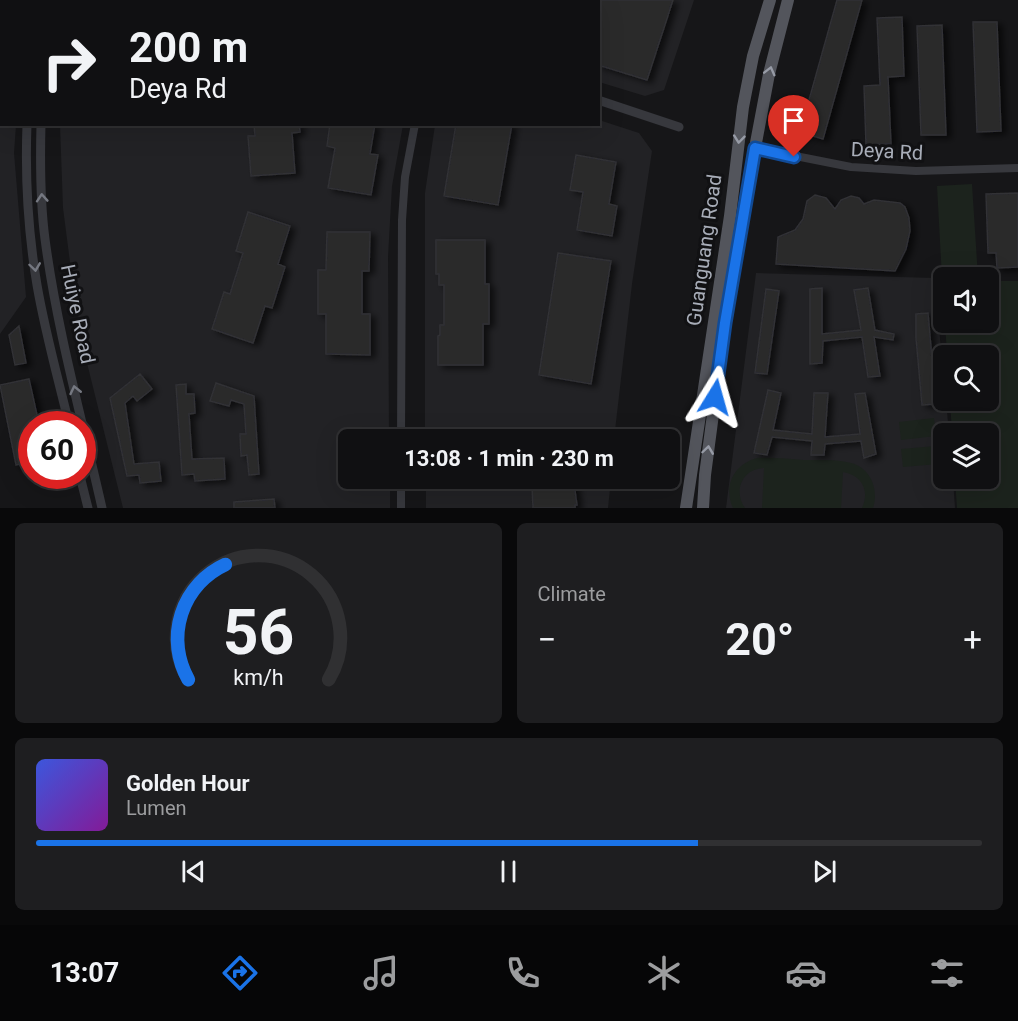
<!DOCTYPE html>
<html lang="en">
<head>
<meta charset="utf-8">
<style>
  body { margin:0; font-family:Roboto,sans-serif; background:#1e1e20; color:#f1f3f6; height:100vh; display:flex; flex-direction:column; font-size:22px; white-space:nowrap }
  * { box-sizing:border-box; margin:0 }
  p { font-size:20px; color:#9c9d9f }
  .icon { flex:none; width:33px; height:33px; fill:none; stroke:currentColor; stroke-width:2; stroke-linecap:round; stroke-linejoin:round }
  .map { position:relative; height:508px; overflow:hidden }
  .sheet { display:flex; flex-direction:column; gap:15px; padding:15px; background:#09090a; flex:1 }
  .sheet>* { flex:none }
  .hud { position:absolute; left:0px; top:0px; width:600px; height:126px; box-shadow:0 6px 24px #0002,0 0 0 2px #303032; background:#101012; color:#f1f3f6; overflow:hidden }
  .controls { position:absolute; left:933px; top:267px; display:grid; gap:12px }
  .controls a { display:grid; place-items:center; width:66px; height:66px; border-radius:9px; background:#101012; box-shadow:0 6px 24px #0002,0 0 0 2px #303032; font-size:30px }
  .speed { position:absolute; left:18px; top:411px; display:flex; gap:12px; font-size:30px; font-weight:700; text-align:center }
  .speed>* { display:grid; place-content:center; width:78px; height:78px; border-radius:50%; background:#101012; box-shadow:0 6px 24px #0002,0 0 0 2px #303032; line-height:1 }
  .speed .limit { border:9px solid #d22; background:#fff; color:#111 }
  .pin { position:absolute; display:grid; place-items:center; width:51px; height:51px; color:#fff; margin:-62px -26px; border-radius:50% 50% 50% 0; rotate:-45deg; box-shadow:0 0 6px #0007 }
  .pin .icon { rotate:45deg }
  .me { position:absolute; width:66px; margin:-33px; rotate:8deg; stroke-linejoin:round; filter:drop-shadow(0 0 4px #0008) }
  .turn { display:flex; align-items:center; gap:21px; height:126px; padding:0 30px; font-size:27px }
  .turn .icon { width:78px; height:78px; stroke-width:2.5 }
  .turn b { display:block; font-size:42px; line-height:51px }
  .big { font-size:45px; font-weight:700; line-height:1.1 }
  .sheet .card { flex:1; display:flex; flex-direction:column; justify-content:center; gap:9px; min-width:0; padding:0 21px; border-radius:9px; background:#1e1e20 }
  .sheet .dial { align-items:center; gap:0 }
  .dial svg { height:156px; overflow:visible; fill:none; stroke:#303032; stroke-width:7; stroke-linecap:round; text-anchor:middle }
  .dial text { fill:#f1f3f6; stroke:none }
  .song { display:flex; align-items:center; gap:18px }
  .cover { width:72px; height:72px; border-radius:9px; background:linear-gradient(135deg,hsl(230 70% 55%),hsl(290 70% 35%)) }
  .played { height:6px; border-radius:3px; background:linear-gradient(90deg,#1a73e8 70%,#303032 70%) }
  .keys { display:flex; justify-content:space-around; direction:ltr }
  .heat { display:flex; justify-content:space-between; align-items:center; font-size:33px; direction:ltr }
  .sheet .tiles { flex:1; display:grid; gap:15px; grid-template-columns:1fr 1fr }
  .card:last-child { grid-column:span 2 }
  .trip { position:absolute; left:338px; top:429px; width:342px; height:60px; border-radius:9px; background:#101012; box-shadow:0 6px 24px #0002,0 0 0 2px #303032; font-weight:700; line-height:60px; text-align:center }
  .tabs { display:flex; height:96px; justify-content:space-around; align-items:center; background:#060607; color:#9c9d9f }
  .tabs .icon { width:42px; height:42px }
  .tabs .selected { color:#1a73e8 }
  .tabs b { font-size:27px; color:#f1f3f6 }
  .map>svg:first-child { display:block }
  .built { fill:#222225 }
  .green { fill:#1c231d }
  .building { fill:#29292c; stroke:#303034; stroke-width:1.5; filter:url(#shadow) }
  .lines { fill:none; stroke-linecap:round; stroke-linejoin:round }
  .minor { stroke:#37383d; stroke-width:8 }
  .tertiary { stroke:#37383d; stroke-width:9 }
  .primary { stroke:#53555c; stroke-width:12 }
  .oneway { stroke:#979ba6 }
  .oneway2 { stroke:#757881 }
  .route-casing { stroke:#114b97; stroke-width:15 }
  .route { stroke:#1a73e8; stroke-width:10 }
  .labels { text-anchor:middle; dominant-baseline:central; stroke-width:6; stroke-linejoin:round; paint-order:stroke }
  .street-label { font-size:20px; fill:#a8adb8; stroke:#111113 }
</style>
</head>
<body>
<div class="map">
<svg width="1018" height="508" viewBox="0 0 1018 508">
  <defs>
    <filter id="shadow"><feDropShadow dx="5" dy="3" stdDeviation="3" flood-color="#0009"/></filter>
  </defs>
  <rect width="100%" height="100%" fill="#161618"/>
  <path class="built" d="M0,0h30l-28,2v122l14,1 -2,28 12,144 -26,37z
    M77,0h162l4,1h-166z
    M475,0h219l-30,90 -19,6 -46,-14 -1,-80h-123z
    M599,120l40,13 13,18 -20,133 -18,155 -189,1v-247l10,-68 163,-1z
    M60,125h343l-11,61 -4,71 1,182 -41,1v38l42,1v29h-267l-36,-145 -13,-70 -11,-85z
    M756,273l179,5 8,98 1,24 2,1 3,32 -5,1v44l9,1 2,29h-229z
    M426,479h185l-3,29h-182z"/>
  <path class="green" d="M972,184l6,93 -34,1 -1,19 -6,-111z
    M989,281h29v227h-61l-2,-29 33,-1v-44l-36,-1 -2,-32 38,-1v-44l-41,-1 -2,-32 43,-1z
    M934,418l2,18 -35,4 -2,-18z
    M936,446l2,18 -35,3 -2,-18z
    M757,458c16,-1 32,1 47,2 15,0 33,-1 47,3 20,5 28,27 22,45h-11c8,-17 0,-33 -19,-36l-2,36h-79l2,-40c-22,1 -31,23 -19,40h-12c-10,-22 1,-44 24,-50z"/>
  <path class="building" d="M598,0h75l-26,80 -49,-15z
    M837,0h25l-39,139 -23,-7z
    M902,17l2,59 -16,1 3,67 -25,1 -2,-59 16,-1 -3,-67z
    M973,22h24l4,109 -24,1z
    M942,25l4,110h-25l-4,-109z
    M254,124h45l1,8 -8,1 3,40 -44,3 -3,-40h7z
    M330,124h45l-5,30 8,1 -7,40 -43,-7 7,-40 -8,-2z
    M456,124h56l-14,81 -54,-9z
    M576,155l40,7 -7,42 8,2 -5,30 -35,-6 6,-38 -13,-2z
    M1018,193v74l-21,1 -1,-15h-8l-2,-59z
    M815,195l11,3 9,11 6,-9 10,-4 8,2 5,6 10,-4 26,3 5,4 4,11 1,13 -4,18 -11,22 -119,-7 2,-27 17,-7 8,-11 4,-18z
    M248,212l42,14 -12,38 7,3 -13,41 -7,-2 -12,37 -41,-14 12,-37 6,2 13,-41 -7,-2z
    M327,232h43l-1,39h-7v43h8v41l-44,-1v-40h-8v-44h8z
    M436,240h49v44h4v40h-6v41h-45v-29l2,-1v-10h4v-40h-5v-11h-3z
    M558,253l53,8 -20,123 -52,-9z
    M822,288v46l39,-4 -7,-40 14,-2 7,42 19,4 -1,6 -19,-3 6,39 -12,1 -6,-40 -39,4 -1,22 -12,1v-75z
    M766,289l13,2 -12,83 -12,-1z
    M928,313l8,91 -14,1 -6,-67v-24z
    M19,326l7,37 -11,2 -6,-30z
    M140,374l12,15 -15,12 -4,-5 -8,7 9,61 25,-2 2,19 -21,2 -1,-8 -12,1 -17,-78z
    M29,379l10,45h-7v37l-16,4 -16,-80z
    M216,383l38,13 5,78 -10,1 -2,-20 -6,1 -1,-22h6l-2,-30 -13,-4 -2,6 -19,-5z
    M186,384v10h8l1,19 -6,1 3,45 32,-1 1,21 -30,2 -1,-7 -12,1 -6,-90z
    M768,390l13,3 -8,37 39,4 2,-41h14l-3,44 35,-3 -5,-40 10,-1 11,61 -12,4 -3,-17 -36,3 -1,11h-13l1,-14 -40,-4 -5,18 -13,-2z
    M574,483l3,22h-2v3h-42l-1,-22z
    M274,499l1,9h-41v-6z"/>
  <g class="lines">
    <path class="minor" d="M455,2l1,-2
      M755,148l96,19 65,4 102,-3
      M401,440l1,-220 3,-43 10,-53
      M401,508v-30"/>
    <path class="tertiary" d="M281,0l5,2
      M45,2v-2
      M59,2l1,-2
      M598,100l81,27
      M27,124c-2,54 1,108 10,161 8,47 21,93 32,139
      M41,124c-1,39 -1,77 4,115 12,91 37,180 57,269
      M80,476l8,32"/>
    <path class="primary" d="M686,508l44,-292 13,-109 10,-51 17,-56
      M703,508l2,-33 20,-152 30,-175 14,-74 19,-74"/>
  </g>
  <defs><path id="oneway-chevron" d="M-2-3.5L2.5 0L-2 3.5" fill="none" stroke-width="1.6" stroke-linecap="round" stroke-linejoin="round" transform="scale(1.5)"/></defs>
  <g class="oneway">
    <use href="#oneway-chevron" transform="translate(770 71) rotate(-76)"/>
    <use href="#oneway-chevron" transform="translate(739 139) rotate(96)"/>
    <use href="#oneway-chevron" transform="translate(708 450) rotate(-82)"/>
  </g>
  <g class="oneway2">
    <use href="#oneway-chevron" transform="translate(42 198) rotate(-94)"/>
    <use href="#oneway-chevron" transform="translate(35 267) rotate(82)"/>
    <use href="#oneway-chevron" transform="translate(75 390) rotate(-103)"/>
  </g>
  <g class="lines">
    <g class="route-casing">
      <path id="route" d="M715,397l10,-74 30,-175 39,9"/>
    </g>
    <use href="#route" class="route"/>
  </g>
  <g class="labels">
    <g class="street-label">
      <text transform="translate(887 151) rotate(3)">Deya Rd</text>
      <text transform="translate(704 250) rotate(-82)">Guanguang Road</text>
      <text transform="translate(78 314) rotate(78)">Huiye Road</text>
    </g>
  </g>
</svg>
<div class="controls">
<a><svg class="icon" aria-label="sound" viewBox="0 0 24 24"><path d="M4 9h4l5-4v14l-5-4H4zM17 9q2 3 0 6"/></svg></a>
<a><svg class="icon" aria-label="search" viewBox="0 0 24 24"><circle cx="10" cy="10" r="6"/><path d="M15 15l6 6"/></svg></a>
<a><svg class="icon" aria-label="layers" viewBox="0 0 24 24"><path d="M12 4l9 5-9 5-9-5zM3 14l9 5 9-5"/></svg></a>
</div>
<div class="speed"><div class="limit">60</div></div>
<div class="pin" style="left:794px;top:157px;background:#d93025"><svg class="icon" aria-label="arrive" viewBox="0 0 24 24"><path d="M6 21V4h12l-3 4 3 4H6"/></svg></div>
<svg class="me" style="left:715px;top:397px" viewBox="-20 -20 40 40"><path d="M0-17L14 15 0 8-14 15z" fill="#1a73e8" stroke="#fff" stroke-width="4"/></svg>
<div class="trip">13:08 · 1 min · 230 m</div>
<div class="hud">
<div class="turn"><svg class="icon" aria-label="right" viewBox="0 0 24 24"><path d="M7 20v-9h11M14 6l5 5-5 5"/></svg><div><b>200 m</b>Deya Rd</div></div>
</div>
</div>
<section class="sheet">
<div class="tiles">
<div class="card dial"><svg viewBox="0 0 100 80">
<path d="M14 69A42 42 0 1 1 86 69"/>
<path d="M14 69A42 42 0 0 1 33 10" stroke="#1a73e8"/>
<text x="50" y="56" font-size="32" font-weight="700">56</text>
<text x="50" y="72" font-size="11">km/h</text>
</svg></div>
<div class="card"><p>Climate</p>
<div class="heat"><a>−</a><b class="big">20°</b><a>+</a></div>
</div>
<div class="card">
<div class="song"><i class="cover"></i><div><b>Golden Hour</b><p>Lumen</p></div></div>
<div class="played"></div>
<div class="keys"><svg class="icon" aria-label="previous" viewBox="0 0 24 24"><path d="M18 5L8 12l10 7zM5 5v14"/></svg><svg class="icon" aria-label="pause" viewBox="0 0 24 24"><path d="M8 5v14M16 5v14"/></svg><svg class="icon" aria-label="next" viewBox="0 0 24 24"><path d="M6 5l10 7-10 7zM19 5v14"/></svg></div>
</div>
</div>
</section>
<nav class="tabs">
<b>13:07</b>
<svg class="icon selected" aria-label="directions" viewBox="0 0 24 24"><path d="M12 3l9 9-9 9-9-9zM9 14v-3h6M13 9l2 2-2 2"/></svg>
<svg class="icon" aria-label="music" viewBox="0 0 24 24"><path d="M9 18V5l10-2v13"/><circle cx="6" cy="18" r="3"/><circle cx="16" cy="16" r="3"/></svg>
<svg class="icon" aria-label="phone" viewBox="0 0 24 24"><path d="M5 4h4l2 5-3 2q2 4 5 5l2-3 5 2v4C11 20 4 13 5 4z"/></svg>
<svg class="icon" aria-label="climate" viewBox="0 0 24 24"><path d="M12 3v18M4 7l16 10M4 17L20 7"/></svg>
<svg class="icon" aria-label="car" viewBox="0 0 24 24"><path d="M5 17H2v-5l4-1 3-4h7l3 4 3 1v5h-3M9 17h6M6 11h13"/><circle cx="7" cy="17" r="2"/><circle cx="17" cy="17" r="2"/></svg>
<svg class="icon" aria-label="filters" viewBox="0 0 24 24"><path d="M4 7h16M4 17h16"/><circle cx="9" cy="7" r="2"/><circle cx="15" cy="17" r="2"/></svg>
</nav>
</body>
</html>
